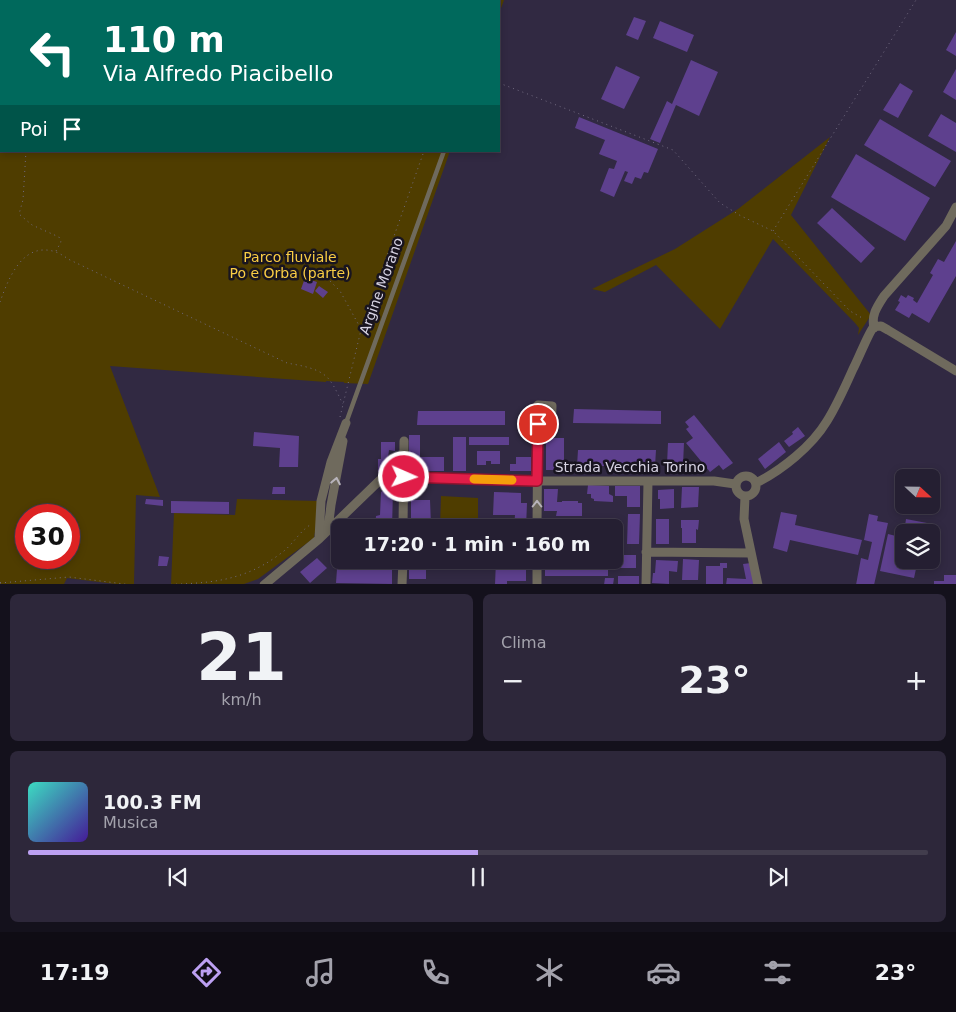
<!DOCTYPE html>
<html lang="it">
<head>
<meta charset="utf-8">
<style>
  body { margin:0; font-family:"DejaVu Sans",sans-serif; background:#2d273a; color:#f1f3f6; height:100vh; display:flex; flex-direction:column; font-size:19px; white-space:nowrap }
  * { box-sizing:border-box; margin:0 }
  p { font-size:16px; color:#a3a2ac }
  .icon { flex:none; width:28px; height:28px; fill:none; stroke:currentColor; stroke-width:2; stroke-linecap:round; stroke-linejoin:round }
  .map { position:relative; height:584px; overflow:hidden }
  .side { display:flex; flex-direction:column; gap:10px; padding:10px; background:#14111c; flex:1 }
  .side>* { flex:none }
  .top-card { position:absolute; left:0px; top:0px; width:500px; height:152px; box-shadow:0 2px 8px #0003,0 0 0 1px #423d4d; background:#00695c; color:#fff; overflow:hidden }
  .needle { width:32px; rotate:112deg }
  .buttons { position:absolute; left:895px; top:469px; display:grid; gap:10px }
  .buttons a { display:grid; place-items:center; width:45px; height:45px; border-radius:8px; background:#251f32; box-shadow:0 2px 8px #0003,0 0 0 1px #423d4d; font-size:25px }
  .speed { position:absolute; left:15px; top:504px; display:flex; gap:10px; font-size:25px; font-weight:700; text-align:center }
  .speed>* { display:grid; place-content:center; width:65px; height:65px; border-radius:50%; background:#251f32; box-shadow:0 2px 8px #0003,0 0 0 1px #423d4d; line-height:1 }
  .speed .limit { border:8px solid #d22; background:#fff; color:#111 }
  .pin { position:absolute; display:grid; place-items:center; width:42px; height:42px; color:#fff; margin:-21px; border:2px solid #fff; border-radius:50%; box-shadow:0 1px 5px #0007 }
  .me { position:absolute; width:55px; margin:-28px; rotate:92deg; stroke-linejoin:round; filter:drop-shadow(0 0 4px #0008) }
  .turn { display:flex; align-items:center; gap:18px; height:105px; padding:0 20px; font-size:22px }
  .turn .icon { width:65px; height:65px; stroke-width:2.5 }
  .turn b { display:block; font-size:35px; line-height:42px }
  .then { display:flex; align-items:center; height:48px; padding:0 20px; background:#0003; gap:10px; font-size:19px }
  .big { font-size:38px; font-weight:800; line-height:1.1 }
  .side .tile { flex:1; display:flex; flex-direction:column; justify-content:center; gap:8px; min-width:0; padding:0 18px; border-radius:8px; background:#2d273a }
  .side .dial { align-items:center; gap:0 }
  .dial b { font-size:65px; line-height:1 }
  .song { display:flex; align-items:center; gap:15px }
  .cover { width:60px; height:60px; border-radius:8px; background:linear-gradient(135deg,hsl(170 70% 55%),hsl(260 70% 35%)) }
  .played { height:5px; border-radius:2px; background:linear-gradient(90deg,#bca0f2 50%,#423d4d 50%) }
  .keys { display:flex; justify-content:space-around; direction:ltr }
  .heat { display:flex; justify-content:space-between; align-items:center; font-size:28px; direction:ltr }
  .side .tiles { flex:1; display:grid; gap:10px; grid-template-columns:1fr 1fr }
  .tile:last-child { grid-column:span 2 }
  .trip { position:absolute; left:331px; top:519px; width:292px; height:50px; border-radius:8px; background:#251f32; box-shadow:0 2px 8px #0003,0 0 0 1px #423d4d; font-weight:800; line-height:50px; text-align:center }
  .menu { display:flex; height:80px; justify-content:space-around; align-items:center; background:#0f0c14; color:#a3a2ac }
  .menu .icon { width:35px; height:35px }
  .menu .current { color:#bca0f2 }
  .menu b { font-size:22px; color:#f1f3f6 }
  .map>svg:first-child { display:block }
  .green { fill:#4f3d00; fill-rule:evenodd }
  .building { fill:#5e408e }
  .lines { fill:none; stroke-linecap:round; stroke-linejoin:round }
  .path { stroke:#726b81; stroke-width:1; stroke-dasharray:1 4; stroke-linecap:butt }
  .lane { stroke:#6f6a5d; stroke-width:4.5 }
  .street { stroke:#6f6a5d; stroke-width:9 }
  .oneway { stroke:#b8b4bb }
  .route-casing { stroke:#92132f; stroke-width:12 }
  .route { stroke:#e11d48; stroke-width:9 }
  .slow { stroke:#f59e0b; stroke-width:9 }
  .labels { text-anchor:middle; dominant-baseline:central; stroke-width:5; stroke-linejoin:round; paint-order:stroke }
  .park-label { font-size:14px; fill:#facd44; stroke:#18141f }
  .street-label { font-size:14px; fill:#d7d3e3; stroke:#18141f }
</style>
</head>
<body>
<div class="map">
<svg width="956" height="585" viewBox="0 0 956 585">
  <rect width="100%" height="100%" fill="#312942"/>
  <path class="green" d="M0,0h504l-5,14v-13h-498v150h449l-82,233 -24,-1v-1l-18,-1v1l-216,-16 50,131 -24,-2 -2,89h-19l-48,-6 -3,6h-64zM26,515h43v43h-43z
    M830,137l-39,78 80,100 -13,20 1,-7 -4,-5 -82,-84 -53,90 -64,-64 -51,27 -13,-3 83,-40 63,-40z
    M441,496l37,2v29h-38z
    M237,499l83,2 -6,37 -56,41 -14,5 -73,1 3,-72 61,2z"/>
  <path class="building" d="M634,17l12,4 -8,19 -12,-5z
    M660,21l34,14 -7,17 -34,-14z
    M956,32v24l-10,-6z
    M691,60l27,12 -19,44 -23,-11 -16,38 -10,-4 17,-38 5,3z
    M616,66l24,11 -16,32 -23,-10z
    M956,69v31l-13,-8z
    M900,83l13,8 -15,27 -15,-8z
    M941,114l15,9v29l-28,-16z
    M579,117l79,32 -10,24 -4,-1 -3,7 -6,-2 -3,7 -8,-3 4,-9 -3,-1 -11,26 -14,-6 9,-23 5,1 3,-8 -18,-7 6,-14 -30,-12z
    M880,119l71,42 -16,26 -71,-42z
    M856,154l74,44 -25,43 -74,-44z
    M832,208l43,40 -14,15 -44,-40z
    M956,241v35l-27,47 -17,-10 -3,5 -14,-8 5,-8 -2,-1 3,-6 5,3 2,-3 6,3 -1,2 4,3 16,-28 -3,-2 8,-14 6,3z
    M305,278l12,4 -4,12 -12,-5z
    M319,286l9,6 -5,6 -8,-7z
    M574,409l87,2v13l-88,-1z
    M418,411h87v14h-88z
    M694,415l39,48 -10,7 -4,-5 -9,7 -24,-29 7,-5 -7,-9 3,-2 -4,-5z
    M798,427l7,9 -16,11 -5,-6 9,-7 -1,-2z
    M254,432l45,4 -1,31h-19l1,-19 -27,-2z
    M409,435h11v22h24v14h-35z
    M453,437h13v34h-13z
    M469,437h40v8h-40z
    M546,438h18v32h-18z
    M381,442h14v9l-6,-1 -1,8 8,1 -1,13h-17v-13h3z
    M779,442l7,10 -21,17 -7,-10z
    M668,443h16l-1,22 -16,-1z
    M578,450h78l-1,16h-78z
    M477,451h23v13h-9v-3h-5v4h-9z
    M516,457h15v14h-21v-7h6z
    M588,485l21,1v8l4,2v6l-19,-1v-2l-3,-1v-4h-4z
    M615,486h25v21h-13v-11h-12z
    M273,487h12v7h-13z
    M682,487h17l-1,20 -17,1z
    M544,489h14l-1,13h5v-1h16v2h4v13h-26l1,-5h-13z
    M674,489v19l-14,1v-10h-2v-9z
    M384,490h9l-1,38h-17l1,-12 4,-1 1,-23z
    M494,492l27,1v10h6l-1,25h-12l1,-13h-22z
    M146,499l17,1v6l-18,-2z
    M411,500h19l1,24 -20,1z
    M171,501l58,1v12l-58,-1z
    M781,512l16,3 -2,10 67,15 -4,15 -68,-15 -3,12 -14,-4z
    M628,514h12l-1,30h-12z
    M869,514l9,2 -1,5 11,2 -14,62h-18l5,-27 7,2 4,-18 -8,-2z
    M656,519h13v25h-13z
    M906,519l21,4 -1,6 -21,-3z
    M681,520h18l-1,10 -2,-1v14h-14v-15h-1z
    M888,534l16,4v22h14l-4,18 -34,-7z
    M340,536v18h-5l1,-13z
    M618,555h18v13h-18z
    M159,556l10,1 -2,9h-9z
    M317,558l10,10 -17,15 -10,-11z
    M683,559l16,1 -1,20h-16z
    M409,560h17v19h-17z
    M496,560h30v21h-19v4h-12z
    M608,560v16h-63v-13z
    M656,560l22,1 -1,11 -8,-1v13l-17,-1 1,-10h2z
    M720,563h7v5h-4v17h-17v-19h14z
    M751,563l5,22h-30l1,-7 19,1 -3,-15z
    M337,569l55,1v14l-56,-1z
    M944,575h12v10h-22v-4h10z
    M618,576h21v9h-21z
    M605,578h9l-1,7h-9z"/>
  <g class="lines">
    <path class="path" d="M44,1v-1
      M499,83l174,67 47,53 21,13 32,15 77,80 14,8
      M26,151l-3,49 -4,14 13,11 27,12 2,5 -5,9
      M773,231l143,-231
      M323,274l17,17 21,38
      M0,302c9,-25 23,-61 56,-50 5,2 9,5 14,8l217,103c15,3 35,5 44,19 5,7 8,15 12,22
      M340,417l21,-87 63,-179
      M0,582l1,3
      M0,583l69,-6 63,8
      M156,585c48,-2 84,-1 124,-31 12,-8 19,-22 30,-29"/>
    <path class="lane" d="M498,1v-1
      M346,423l98,-272"/>
    <path class="street" d="M874,328c-3,-13 3,-21 10,-32l62,-70 10,-19
      M736 486a10 10 0 1 1 20 0a10 10 0 1 1-20 0Z
      M756,483c26,-13 56,-37 71,-62 10,-16 18,-34 26,-52 4,-7 16,-37 20,-41 3,-2 4,-2 8,-2l7,4 68,41
      M745,497l-1,22 14,66
      M403,528l1,-87
      M537,528l1,-123 14,1 -1,27
      M328,529l3,-24 12,-64
      M319,539l2,-38 10,-39 15,-39
      M646,552l105,1
      M537,560v25
      M264,585l55,-46 61,-59 24,-3 133,4h177l21,3
      M402,585l1,-25
      M646,585l2,-104"/>
  </g>
  <defs><path id="oneway-chevron" d="M-2-3.5L2.5 0L-2 3.5" fill="none" stroke-width="1.6" stroke-linecap="round" stroke-linejoin="round" transform="scale(1.25)"/></defs>
  <g class="oneway">
    <use href="#oneway-chevron" transform="translate(336 481) rotate(-79)"/>
    <use href="#oneway-chevron" transform="translate(537 504) rotate(-90)"/>
  </g>
  <g class="lines">
    <g class="route-casing">
      <path id="route" d="M404,477l133,4 1,-57"/>
    </g>
    <use href="#route" class="route"/>
    <path class="slow" d="M474,479l38,1"/>
  </g>
  <g class="labels">
    <g class="park-label">
      <text x="290" y="257">Parco fluviale<tspan x="290" dy="16">Po e Orba (parte)</tspan></text>
    </g>
    <g class="street-label">
      <text transform="translate(381 286) rotate(-70)">Argine Morano</text>
      <text x="630" y="467">Strada Vecchia Torino</text>
    </g>
  </g>
</svg>
<div class="buttons">
<a><svg class="needle" viewBox="-14 -14 28 28"><path d="M0-13l5 13h-10z" fill="#e53935"/><path d="M0 13l5-13h-10z" fill="#a3a2ac"/></svg></a>
<a><svg class="icon" aria-label="layers" viewBox="0 0 24 24"><path d="M12 4l9 5-9 5-9-5zM3 14l9 5 9-5"/></svg></a>
</div>
<div class="speed"><div class="limit">30</div></div>
<div class="pin" style="left:538px;top:424px;background:#d93025"><svg class="icon" aria-label="arrive" viewBox="0 0 24 24"><path d="M6 21V4h12l-3 4 3 4H6"/></svg></div>
<svg class="me" style="left:404px;top:477px" viewBox="-20 -20 40 40"><circle r="17" fill="#e11d48" stroke="#fff" stroke-width="3"/><path d="M0-11L8 9 0 5-8 9z" fill="#fff"/></svg>
<div class="trip">17:20 · 1 min · 160 m</div>
<div class="top-card">
<div class="turn"><svg class="icon" aria-label="left" viewBox="0 0 24 24"><path d="M17 20v-9H6M10 6l-5 5 5 5"/></svg><div><b>110 m</b>Via Alfredo Piacibello</div></div>
<div class="then">Poi<svg class="icon" aria-label="arrive" viewBox="0 0 24 24"><path d="M6 21V4h12l-3 4 3 4H6"/></svg></div>
</div>
</div>
<section class="side">
<div class="tiles">
<div class="tile dial"><b>21</b><p>km/h</p></div>
<div class="tile"><p>Clima</p>
<div class="heat"><a>−</a><b class="big">23°</b><a>+</a></div>
</div>
<div class="tile">
<div class="song"><i class="cover"></i><div><b>100.3 FM</b><p>Musica</p></div></div>
<div class="played"></div>
<div class="keys"><svg class="icon" aria-label="previous" viewBox="0 0 24 24"><path d="M18 5L8 12l10 7zM5 5v14"/></svg><svg class="icon" aria-label="pause" viewBox="0 0 24 24"><path d="M8 5v14M16 5v14"/></svg><svg class="icon" aria-label="next" viewBox="0 0 24 24"><path d="M6 5l10 7-10 7zM19 5v14"/></svg></div>
</div>
</div>
</section>
<nav class="menu">
<b>17:19</b>
<svg class="icon current" aria-label="directions" viewBox="0 0 24 24"><path d="M12 3l9 9-9 9-9-9zM9 14v-3h6M13 9l2 2-2 2"/></svg>
<svg class="icon" aria-label="music" viewBox="0 0 24 24"><path d="M9 18V5l10-2v13"/><circle cx="6" cy="18" r="3"/><circle cx="16" cy="16" r="3"/></svg>
<svg class="icon" aria-label="phone" viewBox="0 0 24 24"><path d="M5 4h4l2 5-3 2q2 4 5 5l2-3 5 2v4C11 20 4 13 5 4z"/></svg>
<svg class="icon" aria-label="climate" viewBox="0 0 24 24"><path d="M12 3v18M4 7l16 10M4 17L20 7"/></svg>
<svg class="icon" aria-label="car" viewBox="0 0 24 24"><path d="M5 17H2v-5l4-1 3-4h7l3 4 3 1v5h-3M9 17h6M6 11h13"/><circle cx="7" cy="17" r="2"/><circle cx="17" cy="17" r="2"/></svg>
<svg class="icon" aria-label="filters" viewBox="0 0 24 24"><path d="M4 7h16M4 17h16"/><circle cx="9" cy="7" r="2"/><circle cx="15" cy="17" r="2"/></svg>
<b>23°</b>
</nav>
</body>
</html>
